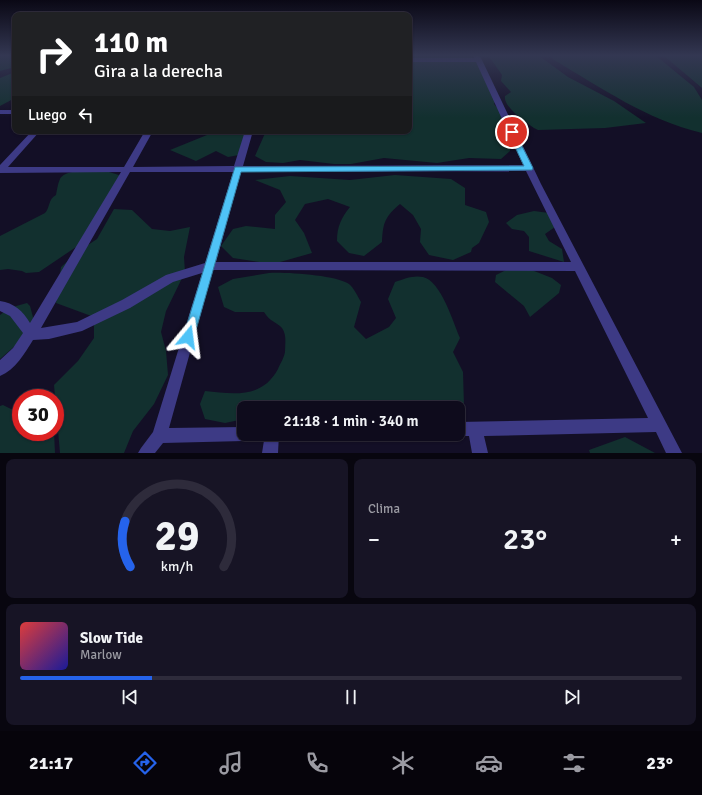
<!DOCTYPE html>
<html lang="es">
<head>
<meta charset="utf-8">
<style>
  body { margin:0; font-family:Signika,sans-serif; background:#171425; color:#f1f3f6; height:100vh; display:flex; flex-direction:column; font-size:15px; white-space:nowrap }
  * { box-sizing:border-box; margin:0 }
  p { font-size:13px; color:#9b9ba3 }
  .icon { flex:none; width:22px; height:22px; fill:none; stroke:currentColor; stroke-width:2; stroke-linecap:round; stroke-linejoin:round }
  .map { position:relative; height:453px; overflow:hidden }
  .panel { display:flex; flex-direction:column; gap:6px; padding:6px; background:#08060f; flex:1 }
  .panel>* { flex:none }
  .top-card { position:absolute; left:12px; top:12px; width:400px; height:122px; border-radius:8px; box-shadow:0 1px 3px #0004,0 0 0 1px #2e2b3b; background:#202124; color:#fff; overflow:hidden }
  .speed { position:absolute; left:12px; top:389px; display:flex; gap:8px; font-size:20px; font-weight:700; text-align:center }
  .speed>* { display:grid; place-content:center; width:52px; height:52px; border-radius:50%; background:#0e0b1c; box-shadow:0 1px 3px #0004,0 0 0 1px #2e2b3b; line-height:1 }
  .speed .limit { border:6px solid #d22; background:#fff; color:#111 }
  .pin { position:absolute; display:grid; place-items:center; width:34px; height:34px; color:#fff; margin:-17px; border:2px solid #fff; border-radius:50%; box-shadow:0 1px 4px #0007 }
  .me { position:absolute; width:44px; margin:-22px; rotate:16deg; stroke-linejoin:round; filter:drop-shadow(0 0 3px #0008) }
  .turn { display:flex; align-items:center; gap:14px; height:84px; padding:0 16px; font-size:18px }
  .turn .icon { width:52px; height:52px; stroke-width:2.5 }
  .turn b { display:block; font-size:28px; line-height:34px }
  .then { display:flex; align-items:center; height:38px; padding:0 16px; background:#0003; gap:8px; font-size:15px }
  .big { font-size:30px; font-weight:600; line-height:1.1 }
  .panel .card { flex:1; display:flex; flex-direction:column; justify-content:center; gap:6px; min-width:0; padding:0 14px; border-radius:8px; background:#171425 }
  .panel .dial { align-items:center; gap:0 }
  .dial svg { height:104px; overflow:visible; fill:none; stroke:#2e2b3b; stroke-width:7; stroke-linecap:round; text-anchor:middle }
  .dial text { fill:#f1f3f6; stroke:none }
  .song { display:flex; align-items:center; gap:12px }
  .cover { width:48px; height:48px; border-radius:6px; background:linear-gradient(135deg,hsl(0 70% 55%),hsl(240 70% 35%)) }
  .played { height:4px; border-radius:2px; background:linear-gradient(90deg,#2563eb 20%,#2e2b3b 20%) }
  .keys { display:flex; justify-content:space-around; direction:ltr }
  .heat { display:flex; justify-content:space-between; align-items:center; font-size:22px; direction:ltr }
  .panel .tiles { flex:1; display:grid; gap:6px; grid-template-columns:1fr 1fr }
  .card:last-child { grid-column:span 2 }
  .trip { position:absolute; left:237px; top:401px; width:228px; height:40px; border-radius:8px; background:#0e0b1c; box-shadow:0 1px 3px #0004,0 0 0 1px #2e2b3b; font-weight:600; line-height:40px; text-align:center }
  .menu { display:flex; height:64px; justify-content:space-around; align-items:center; background:#06040b; color:#9b9ba3 }
  .menu .icon { width:28px; height:28px }
  .menu .on { color:#2563eb }
  .menu b { font-size:18px; color:#f1f3f6 }
  .map>svg:first-child { display:block }
  .green { fill:#12302f }
  .lines { fill:none; stroke-linecap:round; stroke-linejoin:round }
  .minor { fill:#3d3a85; fill-rule:evenodd }
  .route { fill:#4fc3f7; stroke:#337fa1 }
</style>
</head>
<body>
<div class="map">
<svg width="702" height="453" viewBox="0 0 702 453">
  <rect width="100%" height="100%" fill="#130f26"/>
  <path class="green" d="M0,55h15v12l-15,4z
    M409,55h63v4l12,11 13,27 -3,7c10,13 25,10 28,29l-11,5 -1,13 -9,8 -32,-1 -32,5 -53,-5 -33,6h-17l-34,-4 -17,3 -17,-1 -11,-6 11,-25h143z
    M488,55h50l30,22 46,24 32,22 -41,5 -67,2 -4,-2c-8,-6 -31,-21 -29,-32l6,-4 -10,-11 1,-6z
    M550,55h105l39,32 8,13v33c-55,-13 -100,-45 -148,-73z
    M663,55h39v33z
    M15,72v26l-15,8v-28z
    M196,131h54l-11,24 -11,2 -12,-6 -20,10 -26,-11 37,-15z
    M106,171l16,5 -40,67 -43,29 -13,1 -4,-2 -14,-2 -8,1v-34l45,-23c5,-5 3,-14 11,-18 1,-5 2,-12 4,-16 5,-11 35,-8 46,-8z
    M395,175l56,4 14,9v17l21,7 3,10 -10,21 -7,5 -1,4 -18,8 -24,-5 -9,-13 1,-13 -8,-14 -13,-11c-15,13 -17,18 -18,38l-18,14 -15,-3 -12,-12c0,-14 4,-23 13,-34l-22,-8 -23,5 -10,16 9,13 8,20 -39,11 -40,-6 -12,-12 12,-17 13,-3 29,3v-14l11,-13 -6,-12 -25,-10 35,-4 60,4z
    M114,209l18,1 20,19 18,2 20,-4 -6,30 1,15 -19,39 -5,21 5,19 2,24 -14,29 -21,27 -9,22h-64l-6,-68 24,-24 16,-23v-21l-38,-14 5,-36 18,-16 18,-12z
    M534,211l15,2 6,14 -10,7 4,7 13,8 2,13 -35,-11v-14l-5,-6 -12,-2 -6,-6 11,-8z
    M524,267l28,11 9,7 -2,8 -29,24 -6,-11 -29,-24 1,-7 14,-7z
    M269,273c17,-1 66,2 80,11 5,4 9,13 12,18l-7,25 12,12 23,-12 7,-9 -8,-19 7,-17c9,-3 18,-7 28,-5 18,4 30,45 37,61l-7,14 10,20 1,34 -11,2h-209v11l-19,4 -20,-4 -5,-15 5,-13c28,3 57,8 73,-22 2,-5 6,-11 7,-17 0,-8 2,-17 -3,-24 -5,-6 -12,-6 -18,-16h-29l-11,-5 -6,-20 15,-8z
    M27,303l3,3 4,15 -18,24 -16,14v-44l9,-7z
    M3,405l14,7 4,-3v23h33l1,21h-55v-47z
    M625,437l30,16h-65l-1,-3z"/>
  <g class="lines">
    <path class="minor" d="M473,55h6l3,5 59,124 141,269h-16l-10,-21 -172,4 4,17h-16l-3,-17h-11l-5,-2h5v-12l190,-4 -73,-147 -362,-1 -44,158 75,-1v7h7l-2,5 -5,2 -81,2 -8,10h-17l3,-5 12,-16 49,-159 -29,9 -43,26 -48,23 -33,8 -16,1c-8,13 -18,30 -33,36v-16l13,-12 10,-15 -13,-17 -10,-5v-10c14,2 23,10 30,22l91,-151 -121,1v-8l32,-34h8l-32,36h116l21,-36h8l-20,36 101,-1 11,-35h8l-10,35 280,-1 -47,-103h-67v-4h65zM526,171l45,91h-355l25,-90zM130,172h103l-28,91 -39,12 -44,25 -45,22 -36,6z
      M0,110h15v4h-15z
      M265,434h14l-1,19h-16z"/>
  </g>
  <linearGradient id="sky" x2="0" y2="1"><stop stop-color="#0a0815"/><stop offset="0.47" stop-color="#333752"/><stop offset="1" stop-color="#333752" stop-opacity="0"/></linearGradient>
  <rect width="702" height="118" fill="url(#sky)"/>
  <path class="route" d="M512,129l3,3 18,36 -1,2 -291,2 -47,165 -1,4 -5,1 -4,-1 -1,-4 52,-170 289,-1 -16,-34z"/>
</svg>
<div class="speed"><div class="limit">30</div></div>
<div class="pin" style="left:512px;top:132px;background:#d93025"><svg class="icon" aria-label="arrive" viewBox="0 0 24 24"><path d="M6 21V4h12l-3 4 3 4H6"/></svg></div>
<svg class="me" style="left:188px;top:337px" viewBox="-20 -20 40 40"><path d="M0-17L14 15 0 8-14 15z" fill="#4fc3f7" stroke="#fff" stroke-width="4"/></svg>
<div class="trip">21:18 · 1 min · 340 m</div>
<div class="top-card">
<div class="turn"><svg class="icon" aria-label="right" viewBox="0 0 24 24"><path d="M7 20v-9h11M14 6l5 5-5 5"/></svg><div><b>110 m</b>Gira a la derecha</div></div>
<div class="then">Luego<svg class="icon" aria-label="left" viewBox="0 0 24 24"><path d="M17 20v-9H6M10 6l-5 5 5 5"/></svg></div>
</div>
</div>
<section class="panel">
<div class="tiles">
<div class="card dial"><svg viewBox="0 0 100 80">
<path d="M14 69A42 42 0 1 1 86 69"/>
<path d="M14 69A42 42 0 0 1 10 34" stroke="#2563eb"/>
<text x="50" y="56" font-size="32" font-weight="700">29</text>
<text x="50" y="72" font-size="11">km/h</text>
</svg></div>
<div class="card"><p>Clima</p>
<div class="heat"><a>−</a><b class="big">23°</b><a>+</a></div>
</div>
<div class="card">
<div class="song"><i class="cover"></i><div><b>Slow Tide</b><p>Marlow</p></div></div>
<div class="played"></div>
<div class="keys"><svg class="icon" aria-label="previous" viewBox="0 0 24 24"><path d="M18 5L8 12l10 7zM5 5v14"/></svg><svg class="icon" aria-label="pause" viewBox="0 0 24 24"><path d="M8 5v14M16 5v14"/></svg><svg class="icon" aria-label="next" viewBox="0 0 24 24"><path d="M6 5l10 7-10 7zM19 5v14"/></svg></div>
</div>
</div>
</section>
<nav class="menu">
<b>21:17</b>
<svg class="icon on" aria-label="directions" viewBox="0 0 24 24"><path d="M12 3l9 9-9 9-9-9zM9 14v-3h6M13 9l2 2-2 2"/></svg>
<svg class="icon" aria-label="music" viewBox="0 0 24 24"><path d="M9 18V5l10-2v13"/><circle cx="6" cy="18" r="3"/><circle cx="16" cy="16" r="3"/></svg>
<svg class="icon" aria-label="phone" viewBox="0 0 24 24"><path d="M5 4h4l2 5-3 2q2 4 5 5l2-3 5 2v4C11 20 4 13 5 4z"/></svg>
<svg class="icon" aria-label="climate" viewBox="0 0 24 24"><path d="M12 3v18M4 7l16 10M4 17L20 7"/></svg>
<svg class="icon" aria-label="car" viewBox="0 0 24 24"><path d="M5 17H2v-5l4-1 3-4h7l3 4 3 1v5h-3M9 17h6M6 11h13"/><circle cx="7" cy="17" r="2"/><circle cx="17" cy="17" r="2"/></svg>
<svg class="icon" aria-label="filters" viewBox="0 0 24 24"><path d="M4 7h16M4 17h16"/><circle cx="9" cy="7" r="2"/><circle cx="15" cy="17" r="2"/></svg>
<b>23°</b>
</nav>
</body>
</html>
